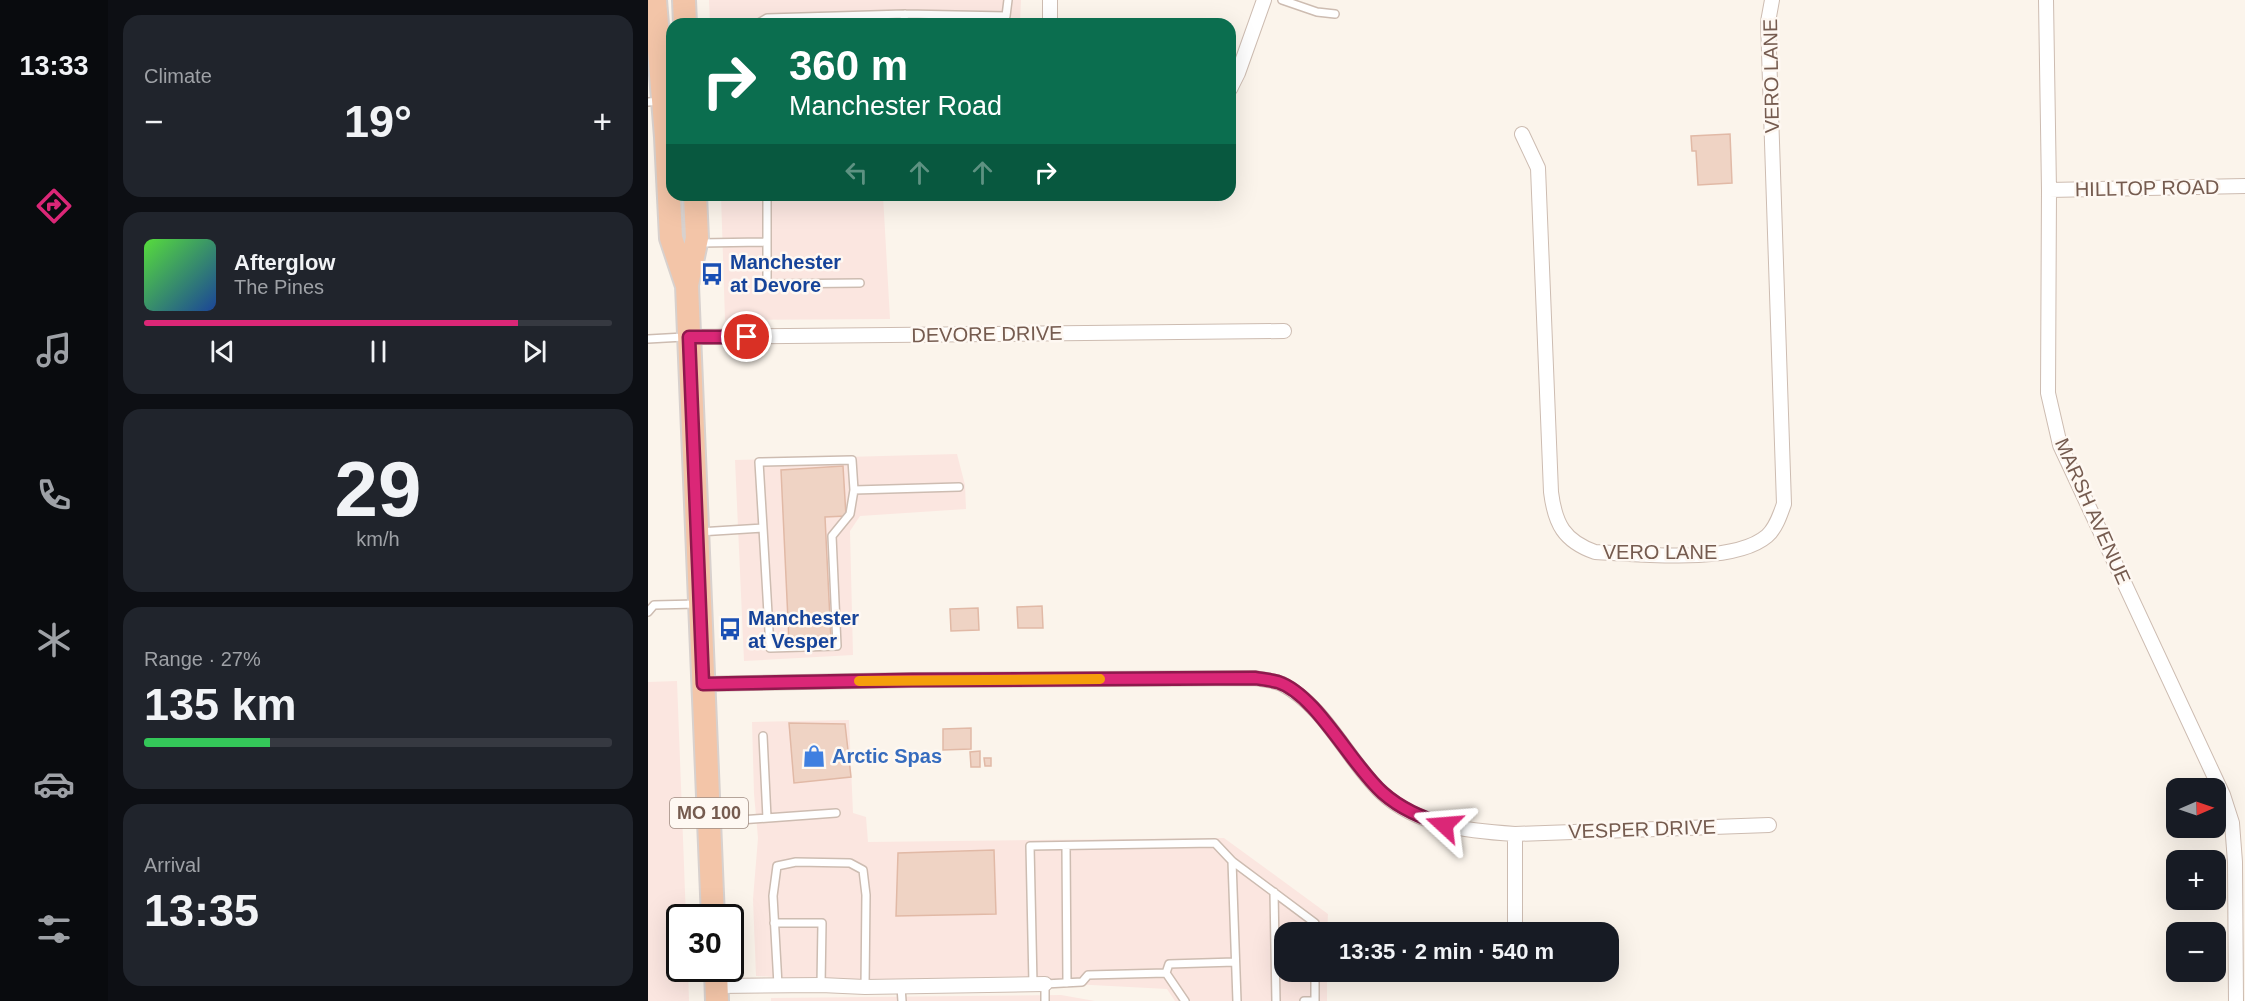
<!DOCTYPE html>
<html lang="en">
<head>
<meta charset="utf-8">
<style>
  body { margin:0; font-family:Helvetica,sans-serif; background:#20242c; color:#f1f3f6; height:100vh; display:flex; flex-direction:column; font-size:22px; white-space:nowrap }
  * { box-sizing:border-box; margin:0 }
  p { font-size:20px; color:#9ea1a6 }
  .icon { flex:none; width:33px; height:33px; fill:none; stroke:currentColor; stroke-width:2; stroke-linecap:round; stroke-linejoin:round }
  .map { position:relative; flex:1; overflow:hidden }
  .side { display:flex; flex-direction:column; gap:15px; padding:15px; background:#0d0f14; width:540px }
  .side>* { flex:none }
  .banner { position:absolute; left:18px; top:18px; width:570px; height:183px; border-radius:18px; box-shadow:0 6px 24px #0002; background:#0b6e4f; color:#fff; overflow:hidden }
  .needle { width:39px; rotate:88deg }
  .controls { position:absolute; left:1518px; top:778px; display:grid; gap:12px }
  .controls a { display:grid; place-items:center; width:60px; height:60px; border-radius:12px; background:#171b24; box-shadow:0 6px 24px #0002; font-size:30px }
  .speed { position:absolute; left:18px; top:904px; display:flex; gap:12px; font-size:30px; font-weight:700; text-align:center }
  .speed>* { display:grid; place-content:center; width:78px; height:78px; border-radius:50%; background:#171b24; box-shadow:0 6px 24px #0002; line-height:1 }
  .speed .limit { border:3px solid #111; border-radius:9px; background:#fff; color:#111 }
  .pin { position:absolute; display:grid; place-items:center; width:51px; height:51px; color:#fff; margin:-26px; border:3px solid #fff; border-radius:50%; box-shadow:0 2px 6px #0007 }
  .me { position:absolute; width:66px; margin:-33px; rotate:289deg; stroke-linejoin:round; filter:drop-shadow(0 0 4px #0008) }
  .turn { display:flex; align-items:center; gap:21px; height:126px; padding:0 24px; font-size:27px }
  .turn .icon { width:78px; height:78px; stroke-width:2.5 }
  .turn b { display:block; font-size:42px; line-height:51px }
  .lanes { display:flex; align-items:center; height:57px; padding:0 24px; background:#0003; justify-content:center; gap:30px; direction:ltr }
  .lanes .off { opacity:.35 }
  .big { font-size:45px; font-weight:700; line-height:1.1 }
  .side .card { flex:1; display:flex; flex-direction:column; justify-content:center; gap:9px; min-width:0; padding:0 21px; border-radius:18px; background:#20242c }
  .side .dial { align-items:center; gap:0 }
  .dial b { font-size:78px; line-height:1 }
  .song { display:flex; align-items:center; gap:18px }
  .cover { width:72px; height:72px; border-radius:9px; background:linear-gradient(135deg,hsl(110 70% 55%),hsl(220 70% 35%)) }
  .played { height:6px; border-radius:3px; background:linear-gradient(90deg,#db2777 80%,#363941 80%) }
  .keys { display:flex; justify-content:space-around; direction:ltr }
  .heat { display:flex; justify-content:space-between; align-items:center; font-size:33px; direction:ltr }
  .charge { height:9px; border-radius:4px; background:linear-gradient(90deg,#34c759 27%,#363941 0) }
  .trip { position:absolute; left:626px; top:922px; width:345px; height:60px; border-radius:18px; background:#171b24; box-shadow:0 6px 24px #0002; font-weight:700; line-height:60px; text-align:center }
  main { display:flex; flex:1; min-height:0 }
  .dock { display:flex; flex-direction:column; width:108px; justify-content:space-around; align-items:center; background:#090b0e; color:#9ea1a6 }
  .dock .icon { width:42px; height:42px }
  .dock .selected { color:#db2777 }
  .dock b { font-size:27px; color:#f1f3f6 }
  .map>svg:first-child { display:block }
  .commercial { fill:#fbe6e0 }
  .building { fill:#efd3c4; stroke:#e1b9a6; stroke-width:1.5 }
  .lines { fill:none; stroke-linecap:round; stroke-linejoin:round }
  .service-casing { stroke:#cdbcb1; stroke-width:10 }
  .minor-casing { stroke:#cdbcb1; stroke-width:16 }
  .trunk-casing { stroke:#d8d1ce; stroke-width:26 }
  .service { stroke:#fff; stroke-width:7 }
  .minor { stroke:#fff; stroke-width:14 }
  .trunk { stroke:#f3c5a8; stroke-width:22 }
  .route-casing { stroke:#8e194d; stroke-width:15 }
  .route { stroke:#db2777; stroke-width:10 }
  .slow { stroke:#f59e0b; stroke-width:10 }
  .labels { text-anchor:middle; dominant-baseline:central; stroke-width:5; stroke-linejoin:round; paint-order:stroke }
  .shield { fill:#fef8f2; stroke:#9e8a80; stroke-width:1.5 }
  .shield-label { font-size:18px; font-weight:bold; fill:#755b4f }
  .street-label { font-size:20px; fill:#755b4f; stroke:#fef8f2 }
  .transit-label { font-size:20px; font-weight:bold; fill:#164399; stroke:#fef8f2; text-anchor:start }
  .shop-label { font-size:20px; font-weight:bold; fill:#366cbe; stroke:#fef8f2; text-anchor:start }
</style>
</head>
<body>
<main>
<nav class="dock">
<b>13:33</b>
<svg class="icon selected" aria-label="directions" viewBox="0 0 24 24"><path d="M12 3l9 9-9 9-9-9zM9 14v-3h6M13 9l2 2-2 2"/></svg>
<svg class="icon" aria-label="music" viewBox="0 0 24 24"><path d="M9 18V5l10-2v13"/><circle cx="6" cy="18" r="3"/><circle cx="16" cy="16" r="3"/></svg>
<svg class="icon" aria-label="phone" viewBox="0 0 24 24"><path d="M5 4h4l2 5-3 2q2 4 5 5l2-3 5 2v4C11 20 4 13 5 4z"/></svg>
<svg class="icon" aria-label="climate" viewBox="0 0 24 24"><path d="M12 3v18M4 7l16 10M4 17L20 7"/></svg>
<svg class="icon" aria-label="car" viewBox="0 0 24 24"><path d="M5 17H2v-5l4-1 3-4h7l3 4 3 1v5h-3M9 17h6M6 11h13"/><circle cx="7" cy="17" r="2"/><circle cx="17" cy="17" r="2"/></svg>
<svg class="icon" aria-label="filters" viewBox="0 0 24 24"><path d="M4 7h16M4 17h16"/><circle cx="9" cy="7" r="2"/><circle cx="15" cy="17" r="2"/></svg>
</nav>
<section class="side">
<div class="card"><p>Climate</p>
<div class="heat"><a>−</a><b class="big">19°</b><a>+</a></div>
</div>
<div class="card">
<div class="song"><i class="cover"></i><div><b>Afterglow</b><p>The Pines</p></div></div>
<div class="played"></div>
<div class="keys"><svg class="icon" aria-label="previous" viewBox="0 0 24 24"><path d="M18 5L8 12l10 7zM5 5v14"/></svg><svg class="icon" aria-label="pause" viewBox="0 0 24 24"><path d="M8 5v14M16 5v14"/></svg><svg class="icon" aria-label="next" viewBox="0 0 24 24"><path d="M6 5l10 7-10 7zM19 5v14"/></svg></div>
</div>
<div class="card dial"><b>29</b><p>km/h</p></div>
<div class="card"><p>Range · 27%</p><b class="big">135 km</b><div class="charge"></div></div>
<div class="card"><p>Arrival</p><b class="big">13:35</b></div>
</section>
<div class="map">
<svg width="1597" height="1001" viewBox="0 0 1597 1001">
  <rect width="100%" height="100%" fill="#fbf4eb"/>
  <path class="commercial" d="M61,0h312l-1,24h-310z
    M73,195h162l7,124 -165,1z
    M309,454l8,31 1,24 -106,7 -10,15 3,124 -109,6 -9,-201z
    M29,681l9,237h-6v51h8l1,32h-41v-319z
    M201,720l4,93 13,4 2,25 356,-4 104,76 -1,19h-43v39h43v29h-152l-8,-12 -152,-8 -129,3 -130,-8 -3,-77 5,-61 -4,-44 -2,-72z
    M413,995l34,6h-324v-3z"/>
  <path class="building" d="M1082,134l2,49 -34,2 -2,-34h-4l-1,-15z
    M195,466l3,50 -21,1 6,123 -42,2 -8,-172z
    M394,606l1,22h-25l-1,-21z
    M330,608l1,22 -28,1 -1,-22z
    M141,723l56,1 6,53 -57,6z
    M323,728v21l-28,1v-21z
    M332,751v16h-9l-1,-15z
    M336,758h7v8h-6z
    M346,850l2,64 -100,2 2,-63z"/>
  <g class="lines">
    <g class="service-casing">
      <path id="service" d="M634,0l35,12 18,2
        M109,24l10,-6 138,-4 101,2 2,-16
        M255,24l2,-10
        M0,102l13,-1
        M119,201v83l93,-1
        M52,243l67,-1
        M0,339l36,-2
        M206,490l105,-3
        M51,532l64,-4 7,120 67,-2 -5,-110 18,-22 4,-24 -2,-30 -93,2 4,66
        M0,612l6,-7 43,-1
        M115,736l4,82
        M64,822l124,-9
        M418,846l1,137
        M584,861l5,140
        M626,892l2,109
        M126,923h48l-1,62
        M518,973l3,-9 66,-2
        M518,973l19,28
        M385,984l-3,-138 185,-3 17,18 83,62v10
        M130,985l-5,-89 4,-30 19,-4 54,1 13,7 3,25 -1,92
        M253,987l1,14
        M397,1001v-17l37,-2 6,-7 78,-2
        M656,1001h11v-29"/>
    </g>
    <g class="minor-casing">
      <path id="minor" d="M402,0v20l2,4
        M1398,0l3,190 -1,203 12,52 163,350 9,28 3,39 1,139
        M582,89l8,-16 26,-73
        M874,134l16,34 13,324c4,32 13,49 44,60 44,2 138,13 172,-16 9,-8 13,-21 17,-32l-16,-482 4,-22
        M1401,190l196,-4
        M41,337l595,-6
        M55,684l209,-4 343,-2c8,2 19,2 27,6 44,23 64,74 99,108 36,34 87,39 134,42l254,-9
        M867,834v99
        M69,986l104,-1 44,2 180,-3"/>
    </g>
    <g class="trunk-casing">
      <path id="trunk" d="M7,0l11,137 5,101 15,45
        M36,0l1,24
        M47,195l2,43 -10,47 26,633
        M68,969l1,32"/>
    </g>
    <use href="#service" class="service"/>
    <use href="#minor" class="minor"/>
    <use href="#trunk" class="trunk"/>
  </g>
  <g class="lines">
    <g class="route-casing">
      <path id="route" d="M99,337h-58l14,347 209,-4 343,-2c7,1 15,2 23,4 39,13 73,83 105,111 18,16 38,24 61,32"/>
    </g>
    <use href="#route" class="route"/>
    <path class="slow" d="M211,681l241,-2"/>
  </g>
  <defs>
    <g id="bus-bare" transform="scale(1.8)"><path d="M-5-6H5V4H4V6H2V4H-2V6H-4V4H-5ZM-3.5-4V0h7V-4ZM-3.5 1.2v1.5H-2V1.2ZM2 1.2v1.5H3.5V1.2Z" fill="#1a4fb4" stroke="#fef8f2" stroke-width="2.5" paint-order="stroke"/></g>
    <g id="shop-bare" transform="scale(1.8)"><path d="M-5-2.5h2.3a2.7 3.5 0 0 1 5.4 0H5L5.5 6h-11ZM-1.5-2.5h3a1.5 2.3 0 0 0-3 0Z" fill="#3f7fe0" stroke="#fef8f2" stroke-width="2.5" paint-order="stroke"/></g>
  </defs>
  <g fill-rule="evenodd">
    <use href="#bus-bare" x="64" y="274"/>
    <use href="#bus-bare" x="82" y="629"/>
    <use href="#shop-bare" x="166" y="756"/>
  </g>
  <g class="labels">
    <rect class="shield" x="22" y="798" width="78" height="30" rx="4.5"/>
    <g class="shield-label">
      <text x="61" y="813">MO 100</text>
    </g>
    <g class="street-label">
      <text transform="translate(1123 76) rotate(-91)">VERO LANE</text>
      <text transform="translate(1499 188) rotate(-1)">HILLTOP ROAD</text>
      <text transform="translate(339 334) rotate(-1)">DEVORE DRIVE</text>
      <text transform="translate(1445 511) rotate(66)">MARSH AVENUE</text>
      <text x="1012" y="552">VERO LANE</text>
      <text transform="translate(994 829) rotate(-2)">VESPER DRIVE</text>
    </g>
    <g class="transit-label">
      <text x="82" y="262">Manchester<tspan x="82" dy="23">at Devore</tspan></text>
      <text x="100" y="618">Manchester<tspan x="100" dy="23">at Vesper</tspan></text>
    </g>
    <g class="shop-label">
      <text x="184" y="756">Arctic Spas</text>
    </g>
  </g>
</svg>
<div class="controls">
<a><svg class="needle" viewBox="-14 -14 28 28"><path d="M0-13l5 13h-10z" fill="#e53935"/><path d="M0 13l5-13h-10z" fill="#9ea1a6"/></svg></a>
<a>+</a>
<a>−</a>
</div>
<div class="speed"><div class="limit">30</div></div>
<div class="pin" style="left:99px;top:337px;background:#d93025"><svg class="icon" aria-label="arrive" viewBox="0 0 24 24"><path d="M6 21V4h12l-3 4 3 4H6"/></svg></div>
<svg class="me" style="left:796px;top:825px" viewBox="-20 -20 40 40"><path d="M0-17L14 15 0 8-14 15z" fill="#db2777" stroke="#fff" stroke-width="4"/></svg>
<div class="trip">13:35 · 2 min · 540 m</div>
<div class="banner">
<div class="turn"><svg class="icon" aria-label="right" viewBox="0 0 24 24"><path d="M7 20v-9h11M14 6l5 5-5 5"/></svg><div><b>360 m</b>Manchester Road</div></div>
<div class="lanes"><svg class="icon off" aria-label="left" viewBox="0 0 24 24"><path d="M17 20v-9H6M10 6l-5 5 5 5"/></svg><svg class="icon off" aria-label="ahead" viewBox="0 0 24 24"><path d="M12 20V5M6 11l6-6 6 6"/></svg><svg class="icon off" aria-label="ahead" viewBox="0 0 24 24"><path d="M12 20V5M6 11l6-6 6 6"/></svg><svg class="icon" aria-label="right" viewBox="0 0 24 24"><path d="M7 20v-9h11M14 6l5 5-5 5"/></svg></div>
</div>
</div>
</main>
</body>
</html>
